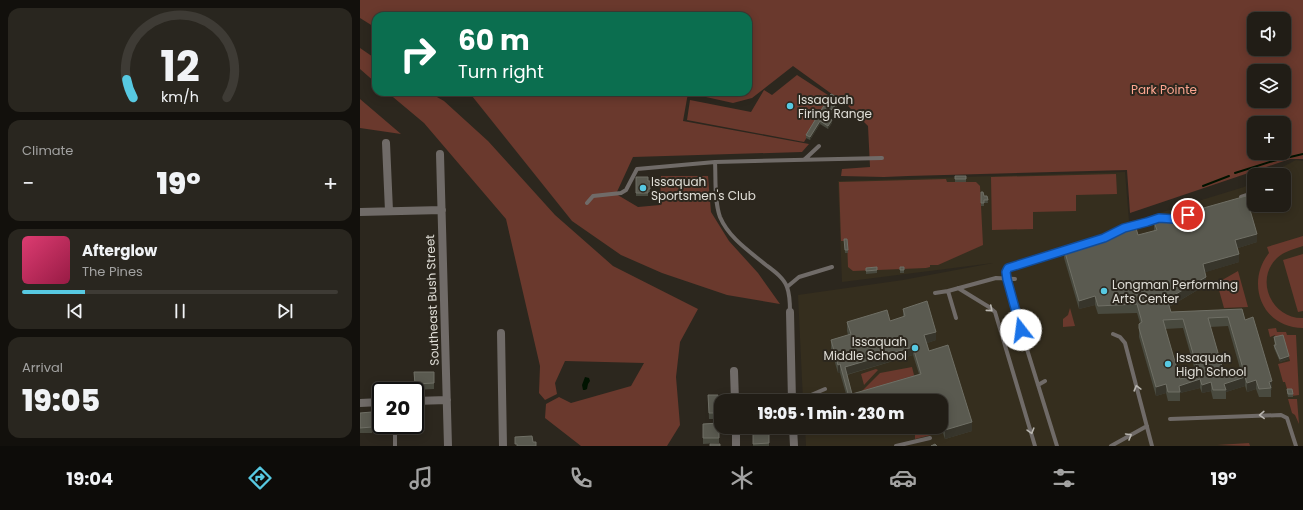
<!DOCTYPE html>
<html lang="en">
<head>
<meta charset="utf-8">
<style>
  body { margin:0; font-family:Poppins,sans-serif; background:#29261f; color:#f1f3f6; height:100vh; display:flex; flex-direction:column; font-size:15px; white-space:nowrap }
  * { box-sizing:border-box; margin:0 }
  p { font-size:13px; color:#a2a2a1 }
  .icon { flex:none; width:22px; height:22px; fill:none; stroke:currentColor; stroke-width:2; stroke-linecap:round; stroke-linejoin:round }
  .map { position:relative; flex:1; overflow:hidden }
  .drawer { display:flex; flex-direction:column; gap:8px; padding:8px; background:#12100c; width:360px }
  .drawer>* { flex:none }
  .hud { position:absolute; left:12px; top:12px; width:380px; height:84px; border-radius:12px; box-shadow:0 2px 10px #0003,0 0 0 1px #3e3b35; background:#0b6e4f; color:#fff; overflow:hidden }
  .fabs { position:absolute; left:887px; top:12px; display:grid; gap:8px }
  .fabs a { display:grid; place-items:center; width:44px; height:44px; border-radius:8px; background:#211d16; box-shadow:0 2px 10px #0003,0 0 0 1px #3e3b35; font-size:20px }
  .speed { position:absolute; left:12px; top:382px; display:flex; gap:8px; font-size:20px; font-weight:700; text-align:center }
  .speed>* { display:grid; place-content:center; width:52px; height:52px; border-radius:50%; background:#211d16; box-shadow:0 2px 10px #0003,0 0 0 1px #3e3b35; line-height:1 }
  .speed .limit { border:2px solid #111; border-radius:6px; background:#fff; color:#111 }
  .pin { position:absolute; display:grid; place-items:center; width:34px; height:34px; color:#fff; margin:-17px; border:2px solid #fff; border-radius:50%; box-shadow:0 1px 4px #0007 }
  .me { position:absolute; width:44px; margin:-22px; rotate:345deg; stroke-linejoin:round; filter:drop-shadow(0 0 3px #0008) }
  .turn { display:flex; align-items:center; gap:14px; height:84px; padding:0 20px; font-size:18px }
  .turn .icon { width:52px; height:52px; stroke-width:2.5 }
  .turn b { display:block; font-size:28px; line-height:34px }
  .big { font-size:30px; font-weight:800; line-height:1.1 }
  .drawer .card { flex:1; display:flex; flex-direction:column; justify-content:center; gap:6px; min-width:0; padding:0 14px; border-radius:12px; background:#29261f }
  .drawer .dial { align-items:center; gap:0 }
  .dial svg { height:104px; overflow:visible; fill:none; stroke:#3e3b35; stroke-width:7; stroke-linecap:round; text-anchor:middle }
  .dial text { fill:#f1f3f6; stroke:none }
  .song { display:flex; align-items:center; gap:12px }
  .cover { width:48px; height:48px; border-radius:6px; background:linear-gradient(135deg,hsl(340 70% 55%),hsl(340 70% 35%)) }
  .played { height:4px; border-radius:2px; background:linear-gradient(90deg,#57c9e2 20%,#3e3b35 20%) }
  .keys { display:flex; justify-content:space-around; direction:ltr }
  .heat { display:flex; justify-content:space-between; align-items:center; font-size:22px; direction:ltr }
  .trip { position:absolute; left:354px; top:394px; width:234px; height:40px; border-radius:12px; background:#211d16; box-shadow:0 2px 10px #0003,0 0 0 1px #3e3b35; font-weight:800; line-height:40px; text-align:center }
  .tab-bar { display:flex; height:64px; justify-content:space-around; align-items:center; background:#0d0c09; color:#a2a2a1 }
  .tab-bar .icon { width:28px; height:28px }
  .tab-bar .current { color:#57c9e2 }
  .tab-bar b { font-size:18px; color:#f1f3f6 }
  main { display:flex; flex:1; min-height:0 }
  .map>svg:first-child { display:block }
  .built { fill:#352e1e }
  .green { fill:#6a392d; fill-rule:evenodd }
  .water { fill:#001300 }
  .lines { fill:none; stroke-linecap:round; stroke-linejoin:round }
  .stream { stroke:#001300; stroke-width:2 }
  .lane { stroke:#706b68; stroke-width:4 }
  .street { stroke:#706b68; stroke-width:8 }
  .wall { fill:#494a3f; fill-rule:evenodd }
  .shaded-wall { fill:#37352b }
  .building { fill:#5a5a50; stroke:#6f6f65; fill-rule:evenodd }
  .oneway { stroke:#b9b6b0 }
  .route-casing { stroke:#114b97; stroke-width:10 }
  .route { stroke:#1a73e8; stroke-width:7 }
  .poi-dot { fill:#57c9e2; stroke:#2c271e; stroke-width:1.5 }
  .labels { text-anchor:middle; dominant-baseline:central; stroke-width:4; stroke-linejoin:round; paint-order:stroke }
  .park-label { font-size:12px; fill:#fda690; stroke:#2c271e }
  .poi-label { font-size:12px; fill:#e0ded7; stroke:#2c271e; text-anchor:start }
  .street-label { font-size:12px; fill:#e0ded7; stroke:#2c271e }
</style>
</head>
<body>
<main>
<section class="drawer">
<div class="card dial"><svg viewBox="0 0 100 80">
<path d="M14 69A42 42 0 1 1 86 69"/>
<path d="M14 69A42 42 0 0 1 9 55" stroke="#57c9e2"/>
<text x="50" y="56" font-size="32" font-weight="700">12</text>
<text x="50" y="72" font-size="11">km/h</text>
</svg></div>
<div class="card"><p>Climate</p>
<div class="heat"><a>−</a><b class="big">19°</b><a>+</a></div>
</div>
<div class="card">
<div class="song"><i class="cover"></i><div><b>Afterglow</b><p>The Pines</p></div></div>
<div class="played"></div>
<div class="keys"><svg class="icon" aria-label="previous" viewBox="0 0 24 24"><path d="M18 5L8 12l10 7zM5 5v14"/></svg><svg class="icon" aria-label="pause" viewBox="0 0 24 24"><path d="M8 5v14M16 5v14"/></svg><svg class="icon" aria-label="next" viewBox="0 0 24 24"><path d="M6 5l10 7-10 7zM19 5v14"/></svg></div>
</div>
<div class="card"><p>Arrival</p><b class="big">19:05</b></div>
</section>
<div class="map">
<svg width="943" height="446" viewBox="0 0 943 446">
  <rect width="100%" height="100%" fill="#2c271e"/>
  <path class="built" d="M936,160l7,1v285h-497l-1,-19h136v-26h-138l-5,-106 105,-15 90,-17 -151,19 -4,-101 287,-9 4,49 14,-3 101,-31 10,-5v23h30v-30h-17z"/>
  <path class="green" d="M0,0h943v159h-13l-160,54 -3,-43 -219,6 -24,1 -43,-1 1,-7 28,-2 -2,-41 -21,-21 -54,-39 -41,32 -19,5 -45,-10 -5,28 126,23 -7,8 -169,5 -17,37 22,13 22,-2 1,-29h47l3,36 18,29 29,32 22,31 -53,-9 -65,-22 -41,-18 -49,-34 -100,-125 -6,-4h282v-76h-372v12l-16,-10zM894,19h30v30h-30zM894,71h30v30h-30zM894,123h30v30h-30z
    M0,48l16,11v24l-16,-14z
    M437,75l34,22 -27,45 -117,-22 3,-20 61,12 13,-22 8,5z
    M27,92h41l16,9 44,40 67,74 58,51 85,43 -18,33 -4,35 4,48 -13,21h-86l-36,-28 1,-14 13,-7 12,6 60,-17 13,-23 -79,-2 -10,22 2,11 -12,6 -6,-7 1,-27 -34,-147 -82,-96z
    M0,99l41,35 -41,-6z
    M756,174l1,20 -41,1v16l-43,1v17l-41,1 -1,-53z
    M586,179l1,3h29l4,4 3,59 -45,20h-8v2l-4,1 -73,3 -5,-4 -1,-26h-6l-2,-59z
    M943,236v10c-9,3 -18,5 -26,12 -23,22 -5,61 26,60v10c-41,0 -58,-45 -34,-75l-2,-6z
    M943,254v57l-5,1 -15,-52z
    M878,271l10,36 -24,1 -7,-25z
    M710,308l5,18 -12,1v-8l5,-4z
    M916,328l1,4h9l1,3h9l3,60 -7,1 -5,-7 -2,-7h-2l-5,-18 12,-3 -7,-24 -7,2 -1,-4 -5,2 -2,-8z
    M552,367l3,12 -54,13 19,-19z
    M516,369l2,1 -14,15 -3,-11z
    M928,399h9l2,25 -4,-9 -3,-2z
    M555,427h16v8l-16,4z
    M889,443l1,3 -33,-1z"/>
  <path class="water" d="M225,377l4,1 1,3 -2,3 -1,5 -2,1h-2l-1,-5z"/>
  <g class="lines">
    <path class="stream" d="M875,173l38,-12 30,-7
      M843,186l26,-10"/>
    <path class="lane" d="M445,159l14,-13
      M355,162c1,17 -1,38 5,55 9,21 29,34 46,48 8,6 18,13 21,22 3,8 3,17 3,25
      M881,197l12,-4
      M227,203l6,-7 28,-3 5,-3 11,-21 78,-7 167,-4
      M746,238c20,-11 43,-21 65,-19
      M427,287l12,-10 33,-10
      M598,288l31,19 6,5 40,134
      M588,291l8,27
      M575,293l13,-2 48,-13 19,1
      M753,334l7,3 5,6 27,103
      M664,340l15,-1
      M678,385l7,-4
      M437,401l28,-12
      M810,419l111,-4 6,3 9,28
      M35,425v21
      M536,446l34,-8
      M697,446l-36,-116 -15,-58 2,-4 4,-2 57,-17
      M751,446l36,-20"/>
    <path class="street" d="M26,143l3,68
      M80,154l8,292
      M0,212l82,-2
      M430,312l2,89
      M141,333l2,113
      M374,371l1,30
      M55,401l32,-1
      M0,403l21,-1
      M376,427v19
      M433,427l1,19"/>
  </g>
  <path class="wall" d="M475,99l-5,8 8,-2 -7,8 -2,-2v-2l-4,7 7,7 -4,6 -8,-5 -10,16 -4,-2v-3z
    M595,176h11v6h-11z
    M276,177l14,4v11h-2v4h-12z
    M621,192l3,4h3l1,7h-4v3h-3z
    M794,222l103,20 -19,6 1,14 -34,10 1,13 -37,22 2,5 71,-3 3,11 27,70h-1v7h-12l-3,-8 -9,3 -2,-6 -19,6v7h-13l-2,-8 -9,2 -2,-5 -20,5v8h-12l-2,-8 -10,3 -17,-59v-13l1,-1 -3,-10 -39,1 -3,-9 -16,4 -15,-51v-9l74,-14 16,-4zM868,326l13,46 -16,5 -15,-50zM823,328l13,46 -16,5 -15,-50z
    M484,239h3l1,14h-3z
    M517,267v6l-11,1v-6z
    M540,267h4v6h-4z
    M543,309l33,31 -9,3 2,8 43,80 -27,8 -4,-12v-26h-93l-8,-28h-2l-7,-24v-9l17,-5 -1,-4v-9l43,-1 13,-4zM553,355l6,19 -67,20 -5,-19z
    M914,337l15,22 -9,3 -6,-14v-3h1l-1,-5z
    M54,372h20v17l-19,1z
    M927,389l6,5v3h-5l-1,-5z
    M348,395l11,18v6h-10z
    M12,412v21h-12v-20z
    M359,423v20l-16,1v-20z
    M495,427h30l-19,6v-2l-9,2z
    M393,429l16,14v3h-16z"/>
  <path class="shaded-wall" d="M475,96v3l-11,19v-3z
    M478,102v3l-7,8v-3z
    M472,120v3l-4,6v-3z
    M460,121v3l-10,16v-3z
    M897,234v8l-22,7v-9z
    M879,254v8l-36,11v-9z
    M846,277v8l-39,23v-9z
    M735,296v9l-16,4v-8z
    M576,332v8l-12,4v-9z
    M553,347v8l-68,20v-8z
    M929,356v3l-9,3v-3z
    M480,364v9h-2v-8z
    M885,377v9l-19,6 -2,-8z
    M840,379v9l-20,5 -1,-7z
    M896,380v9l-9,3v-9z
    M912,381v9h-1l-2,-8z
    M851,382v9l-9,2v-8z
    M806,384v9l-10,3v-9z
    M575,398v3h-6v-1z
    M612,422v9l-27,8v-9z
    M497,427h9v4l-9,2z
    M506,427h19l-19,6z"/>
  <path class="building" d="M471,94l4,2 -11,19 8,5 -4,6 -8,-5 -10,16 -4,-2z
    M475,100l3,2 -7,8 -2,-1z
    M595,176h11v3h-11z
    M276,177h12v4h2v8h-2v4h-12z
    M621,192h2l1,4h3l1,4h-4v3h-3z
    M886,196l11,38 -22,6 4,14 -36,10 3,13 -39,22 4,13 71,-3 3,11 8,-3 19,64 -3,1 2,6 -12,1 -3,-9 -9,3 -2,-6 -21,7 2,6h-13l-2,-8 -9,3 -2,-6 -21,7 1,6h-12l-2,-8 -10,3 -17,-59v-4l3,-2 -5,-18 -39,2 -3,-10 -16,5 -15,-52 72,-21 2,7 19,-5 -3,-8zM868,317l16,55 -19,5 -17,-59zM823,319l16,55 -19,5 -17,-59z
    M484,239h3l1,11h-3z
    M517,267v3l-11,1v-3z
    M540,267h4v3h-4z
    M567,301l9,31 -12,3 5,16 19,-6 24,77 -27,8 -4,-12v-17h-5l-1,-3 -6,2v1h-79l-10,-37 -2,1 -7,-25 20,-6 -4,-12 40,-12 3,11 15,-5 -2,-7zM553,347l8,27 -69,20 -7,-27z
    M923,335l6,21 -9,3 -6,-14h2l-2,-8z
    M54,372h20v11l-19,1z
    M927,389h5l1,5h-5z
    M348,395h10l1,18h-10z
    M12,412v15l-12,1v-15z
    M359,423v15h-16v-14z
    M393,429h16v14l-16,1z
    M172,436l1,6h3v4h-19v-2h-2v-7z
    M350,444h10v2h-10z
    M575,444l2,2h-6z"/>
  <defs><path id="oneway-chevron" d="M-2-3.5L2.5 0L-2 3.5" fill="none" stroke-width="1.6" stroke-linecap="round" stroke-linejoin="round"/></defs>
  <g class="oneway">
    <use href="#oneway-chevron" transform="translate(630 309) rotate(40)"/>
    <use href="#oneway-chevron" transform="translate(777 388) rotate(-105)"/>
    <use href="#oneway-chevron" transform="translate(902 415) rotate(178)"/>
    <use href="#oneway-chevron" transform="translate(671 431) rotate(74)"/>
    <use href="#oneway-chevron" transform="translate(769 436) rotate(-30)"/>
  </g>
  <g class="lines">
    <g class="route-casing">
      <path id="route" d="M661,330l-14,-51 -1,-7 2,-4 96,-30 20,-10 23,-6 12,-4 15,1 14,-4"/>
    </g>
    <use href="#route" class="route"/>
  </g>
  <g class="poi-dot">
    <circle cx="430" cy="106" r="4"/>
    <circle cx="283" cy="188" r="4"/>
    <circle cx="744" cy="291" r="4"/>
    <circle cx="555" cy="348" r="4"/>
    <circle cx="808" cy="364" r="4"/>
  </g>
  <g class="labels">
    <g class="park-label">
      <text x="804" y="89">Park Pointe</text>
    </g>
    <g class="poi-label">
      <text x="438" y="99">Issaquah<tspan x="438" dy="14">Firing Range</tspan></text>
      <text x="291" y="181">Issaquah<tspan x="291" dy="14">Sportsmen's Club</tspan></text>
      <text x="752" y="284">Longman Performing<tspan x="752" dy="14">Arts Center</tspan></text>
      <text x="547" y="341" text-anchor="end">Issaquah<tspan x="547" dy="14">Middle School</tspan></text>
      <text x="816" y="357">Issaquah<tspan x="816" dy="14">High School</tspan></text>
    </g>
    <g class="street-label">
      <text transform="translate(72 300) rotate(-92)">Southeast Bush Street</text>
    </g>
  </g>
</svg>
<div class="fabs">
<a><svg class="icon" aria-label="sound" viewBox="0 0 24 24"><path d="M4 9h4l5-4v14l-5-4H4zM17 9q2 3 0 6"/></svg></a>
<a><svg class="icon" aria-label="layers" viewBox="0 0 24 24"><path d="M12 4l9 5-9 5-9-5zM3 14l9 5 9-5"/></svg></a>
<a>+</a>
<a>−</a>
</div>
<div class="speed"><div class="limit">20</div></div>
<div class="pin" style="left:828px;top:215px;background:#d93025"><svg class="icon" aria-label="arrive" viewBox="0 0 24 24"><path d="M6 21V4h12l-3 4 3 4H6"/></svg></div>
<svg class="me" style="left:661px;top:330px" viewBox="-20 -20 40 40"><circle r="19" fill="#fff"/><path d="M0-13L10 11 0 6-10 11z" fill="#1a73e8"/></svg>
<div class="trip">19:05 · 1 min · 230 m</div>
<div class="hud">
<div class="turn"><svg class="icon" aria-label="right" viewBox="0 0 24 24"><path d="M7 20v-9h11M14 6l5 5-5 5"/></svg><div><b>60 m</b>Turn right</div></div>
</div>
</div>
</main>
<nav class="tab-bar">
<b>19:04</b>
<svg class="icon current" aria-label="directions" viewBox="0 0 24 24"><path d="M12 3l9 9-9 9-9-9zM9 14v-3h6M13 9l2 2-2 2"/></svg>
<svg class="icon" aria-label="music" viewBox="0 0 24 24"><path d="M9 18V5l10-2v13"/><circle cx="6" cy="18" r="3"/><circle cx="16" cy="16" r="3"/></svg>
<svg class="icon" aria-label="phone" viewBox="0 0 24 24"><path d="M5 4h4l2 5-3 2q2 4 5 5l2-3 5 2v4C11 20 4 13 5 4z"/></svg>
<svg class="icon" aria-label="climate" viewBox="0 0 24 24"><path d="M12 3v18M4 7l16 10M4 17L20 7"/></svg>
<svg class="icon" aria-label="car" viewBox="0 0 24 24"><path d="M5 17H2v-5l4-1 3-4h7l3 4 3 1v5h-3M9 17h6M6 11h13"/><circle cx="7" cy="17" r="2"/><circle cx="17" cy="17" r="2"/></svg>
<svg class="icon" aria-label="filters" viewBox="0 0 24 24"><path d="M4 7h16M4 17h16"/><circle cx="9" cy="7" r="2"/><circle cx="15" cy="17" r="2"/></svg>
<b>19°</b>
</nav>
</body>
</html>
